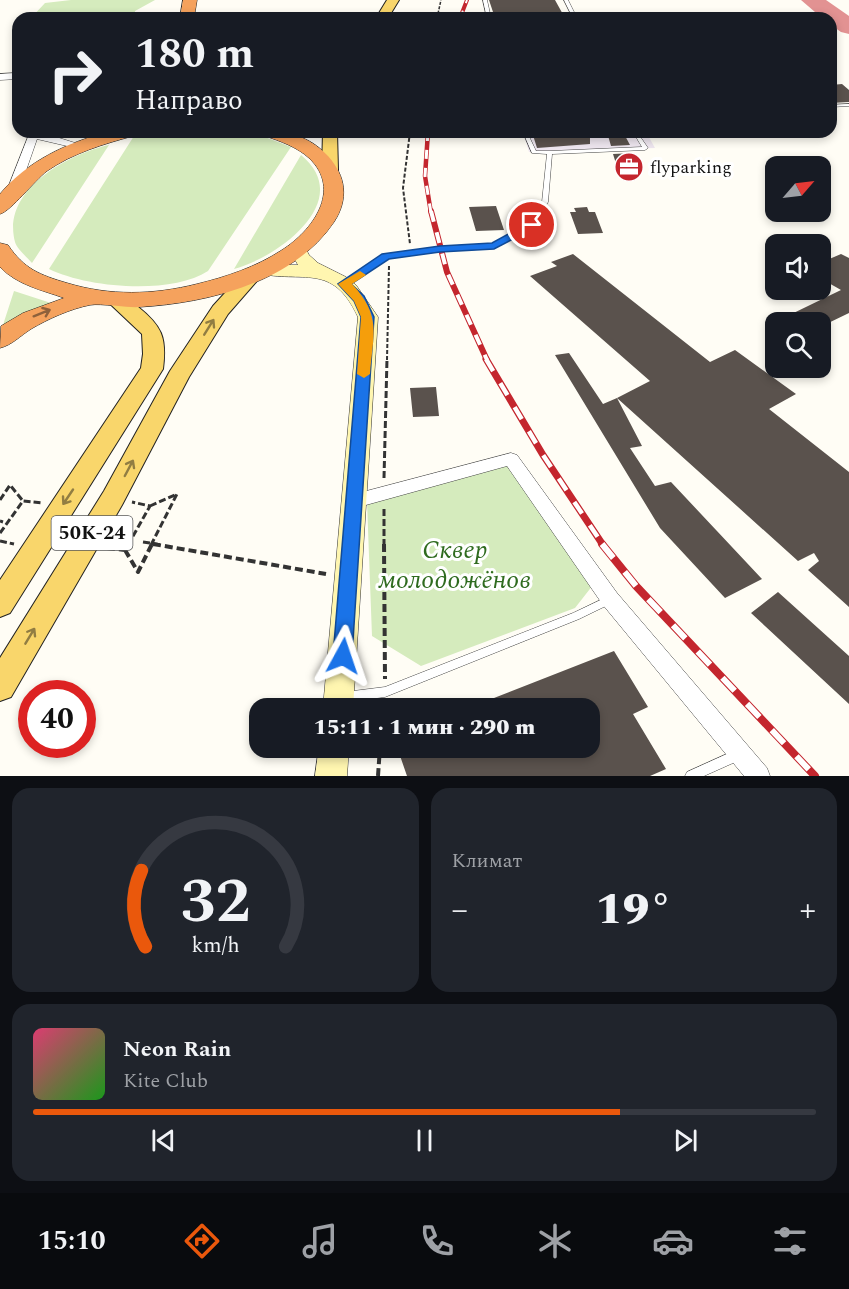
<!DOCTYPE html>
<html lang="ru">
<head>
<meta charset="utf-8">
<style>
  body { margin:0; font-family:Spectral,serif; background:#20242c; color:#f1f3f6; height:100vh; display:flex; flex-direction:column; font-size:22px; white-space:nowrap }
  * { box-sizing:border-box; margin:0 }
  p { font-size:20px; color:#9ea1a6 }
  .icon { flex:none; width:33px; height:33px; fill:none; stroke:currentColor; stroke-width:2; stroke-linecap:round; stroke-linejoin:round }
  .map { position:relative; height:776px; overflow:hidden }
  .sheet { display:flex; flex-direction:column; gap:12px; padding:12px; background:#0d0f14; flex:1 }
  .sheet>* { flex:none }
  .top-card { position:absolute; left:12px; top:12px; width:825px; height:126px; border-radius:18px; box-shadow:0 3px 9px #0003; background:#171b24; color:#f1f3f6; overflow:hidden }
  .needle { width:39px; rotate:62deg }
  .controls { position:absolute; left:765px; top:156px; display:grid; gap:12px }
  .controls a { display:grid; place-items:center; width:66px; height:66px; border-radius:12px; background:#171b24; box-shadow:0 3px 9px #0003; font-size:30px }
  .speed { position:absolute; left:18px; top:680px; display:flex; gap:12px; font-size:30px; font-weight:700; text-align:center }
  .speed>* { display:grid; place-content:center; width:78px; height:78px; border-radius:50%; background:#171b24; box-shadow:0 3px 9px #0003; line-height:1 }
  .speed .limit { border:9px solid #d22; background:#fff; color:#111 }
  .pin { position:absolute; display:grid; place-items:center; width:51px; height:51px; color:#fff; margin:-26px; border:3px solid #fff; border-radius:50%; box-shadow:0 2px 6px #0007 }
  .me { position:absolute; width:66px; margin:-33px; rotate:5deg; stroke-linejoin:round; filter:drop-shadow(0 0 4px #0008) }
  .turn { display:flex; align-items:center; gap:21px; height:126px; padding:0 24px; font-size:27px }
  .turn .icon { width:78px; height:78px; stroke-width:2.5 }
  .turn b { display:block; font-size:42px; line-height:51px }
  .big { font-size:45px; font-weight:800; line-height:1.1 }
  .sheet .widget { flex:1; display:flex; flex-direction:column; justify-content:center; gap:9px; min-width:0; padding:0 21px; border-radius:18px; background:#20242c }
  .sheet .dial { align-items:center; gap:0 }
  .dial svg { height:156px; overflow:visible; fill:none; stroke:#363941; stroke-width:7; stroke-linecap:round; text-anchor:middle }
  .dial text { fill:#f1f3f6; stroke:none }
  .song { display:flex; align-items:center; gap:18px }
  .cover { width:72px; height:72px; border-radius:9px; background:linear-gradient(135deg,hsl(340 70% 55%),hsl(120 70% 35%)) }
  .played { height:6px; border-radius:3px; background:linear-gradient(90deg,#ea580c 75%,#363941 75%) }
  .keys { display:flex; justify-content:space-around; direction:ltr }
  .heat { display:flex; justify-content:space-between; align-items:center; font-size:33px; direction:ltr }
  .sheet .tiles { flex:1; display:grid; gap:12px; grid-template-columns:1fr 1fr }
  .widget:last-child { grid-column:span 2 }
  .trip { position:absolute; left:249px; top:698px; width:351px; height:60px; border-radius:18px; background:#171b24; box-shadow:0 3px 9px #0003; font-weight:800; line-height:60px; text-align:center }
  .dock { display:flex; height:96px; justify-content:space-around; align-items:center; background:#090b0e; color:#9ea1a6 }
  .dock .icon { width:42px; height:42px }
  .dock .active { color:#ea580c }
  .dock b { font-size:27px; color:#f1f3f6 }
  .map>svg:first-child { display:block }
  .industrial { fill:#eee6ef }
  .green { fill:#d5ebbd }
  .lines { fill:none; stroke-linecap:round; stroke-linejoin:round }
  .taxiway { fill:#e29292; fill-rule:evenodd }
  .building { fill:#5a524d }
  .lane-casing { stroke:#444; stroke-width:1 }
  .street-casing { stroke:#444; stroke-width:1 }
  .secondary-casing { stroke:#333; stroke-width:1 }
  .primary-casing { stroke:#222; stroke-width:2 }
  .highway-casing { stroke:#222; stroke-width:1 }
  .path-far3 { stroke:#333; stroke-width:1.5; stroke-dasharray:3 1.5; stroke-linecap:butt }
  .path-far2 { stroke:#333; stroke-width:2; stroke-dasharray:4 2; stroke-linecap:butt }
  .path-far1 { stroke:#333; stroke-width:3; stroke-dasharray:7 3; stroke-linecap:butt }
  .path { stroke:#333; stroke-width:4; stroke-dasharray:8 4; stroke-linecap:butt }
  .lane { fill:#fff; fill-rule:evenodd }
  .street { fill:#fff; fill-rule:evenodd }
  .secondary { fill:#fff6b0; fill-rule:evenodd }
  .primary { fill:#f9d66b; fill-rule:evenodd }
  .highway { fill:#f5a25d; fill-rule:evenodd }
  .rail-far4-casing { stroke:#c4262e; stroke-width:4 }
  .rail-far3-casing { stroke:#c4262e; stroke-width:4.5 }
  .rail-far2-casing { stroke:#c4262e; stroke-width:6 }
  .rail-far1-casing { stroke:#c4262e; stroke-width:7 }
  .rail-casing { stroke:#c4262e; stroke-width:8 }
  .rail-far4 { stroke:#fff; stroke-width:2; stroke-dasharray:8; stroke-linecap:butt }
  .rail-far3 { stroke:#fff; stroke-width:3; stroke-dasharray:9; stroke-linecap:butt }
  .rail-far2 { stroke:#fff; stroke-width:4; stroke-dasharray:11; stroke-linecap:butt }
  .rail-far1 { stroke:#fff; stroke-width:4.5; stroke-dasharray:14; stroke-linecap:butt }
  .rail { stroke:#fff; stroke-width:6; stroke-dasharray:18; stroke-linecap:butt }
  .oneway { stroke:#8e613b }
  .oneway2 { stroke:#917d42 }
  .route { fill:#1a73e8; stroke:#114b97; stroke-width:1.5 }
  .slow { fill:#f59e0b }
  .labels { text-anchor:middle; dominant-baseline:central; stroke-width:6; stroke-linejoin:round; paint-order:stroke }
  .far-poi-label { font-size:18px; fill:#111; stroke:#fff; text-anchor:start }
  .shield { fill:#fff; stroke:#585858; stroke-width:1.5 }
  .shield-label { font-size:20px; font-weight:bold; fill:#111 }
  .near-park-label { font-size:26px; font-style:italic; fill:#2f6b1f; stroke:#fff }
</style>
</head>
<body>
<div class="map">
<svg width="849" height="776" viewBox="0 0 849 776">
  <rect width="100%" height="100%" fill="#fffdf5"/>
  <path class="industrial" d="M523,132h123l9,16 -126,4z"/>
  <path class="green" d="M71,0h84l-20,11v7h-104l14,-15z
    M159,132h84l14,2 34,13 -83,124c-37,24 -120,17 -159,-2l85,-133z
    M109,145l-77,118c-5,-6 -15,-14 -17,-21 -14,-52 53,-88 94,-97z
    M301,155c55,45 -22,102 -67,114z
    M14,291l37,12 -49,25z
    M507,465l86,120 -18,23 -154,58 -49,-30 -5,-134z"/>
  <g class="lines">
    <path class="taxiway" d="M801,0h25l23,16v18l-8,-2 -10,-7v-7h-9z"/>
  </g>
  <path class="building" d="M489,0h66l10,18h-70z
    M842,84l7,6v12l-18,1v-18z
    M532,132h58v12l-53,4z
    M607,132h16l7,13 -19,1z
    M634,153l9,18 -25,-1 -5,-16z
    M496,206l8,24 -28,1 -7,-24z
    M587,207l2,5h6l8,21 -25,1 -8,-22h6l-2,-4z
    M573,254l137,108 25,-12 61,44 -27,15 80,63v135l-41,-37 11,-9 -5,-8 -16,8 -181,-163 33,-17 -120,-105 27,-10 -6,-4z
    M841,254l8,4v55l-29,14v-5h-45l66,-32 -21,-12v-15z
    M569,353l34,51 14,-6 25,48 -12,2 25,38 16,-4 91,97 -37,19 -65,-70 -105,-173z
    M436,387l3,29 -26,1 -3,-29z
    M778,592l71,64v48l-98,-91z
    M614,651l34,56 -15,7 33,55 -16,7h-243l-10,-29h193v-39l-119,-1z"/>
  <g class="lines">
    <g class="lane-casing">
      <path id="lane" d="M483,0h4l4,18h-4z
        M564,0h4l9,18h-4z
        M849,104v2l-18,1v-2z
        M523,132h4l9,19h14l92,-4 -9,-15h4l11,16 -3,2 -93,4 -4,48 -14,24 -40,22 -54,3 -52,7 -42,26h-4l-1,-1 1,-1 42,-27 56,-8 53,-3 37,-20 12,-22 5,-48 -15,-1z
        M609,596l3,1 2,3 -2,3 -33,16 -194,78 -40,5 -4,-1 -1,-4 1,-4 4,-1 40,-5 188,-74z
        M738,749l4,2 2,4 -2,4 -38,17h-19l2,-4z"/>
    </g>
    <g class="street-casing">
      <path id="street" d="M18,73v6l-18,1v-6z
        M30,132h10l45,14 -5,3 -43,-10 -17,49 -6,3 -4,-1 -2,-2z
        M511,453l6,2 100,138 150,175 3,8h-26l-141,-171 -96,-139 -152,42 -6,-2 -3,-5 3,-5 6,-2z"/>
    </g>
    <g class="secondary-casing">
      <path id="secondary" d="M298,244l6,1 5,10 9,8 28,14 10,8 22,32 -25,391h-30l35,-391c-26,-56 -55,-33 -101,-44l-3,-4 3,-4h41l-9,-16 3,-4z
        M319,747h30l-2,29h-32z"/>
    </g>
    <g class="primary-casing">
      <path id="primary" d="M387,0h12l-11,18h-12z
        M323,132h14l1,38 -8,5 -8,-5z
        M253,268l7,2 3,4 -35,40 -39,63 -67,128 -111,192 -11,4v-43l104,-167 66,-120 43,-65 33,-36z
        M116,294c8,2 14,7 21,12 25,20 30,31 26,63l-153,244 -10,4v-37l141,-212 2,-14 -1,-20 -36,-34 3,-4z"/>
    </g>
    <g class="highway-casing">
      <path id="highway" d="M183,0h14l-3,18h-14z
        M107,132h29l-3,4c-29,8 -60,17 -86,35 -13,10 -36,40 -47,43v-20c27,-33 67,-51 107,-62z
        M262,132c27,0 46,3 66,24 18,20 21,43 6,66 -40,60 -126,81 -194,85 -15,1 -38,-4 -50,-2 -20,4 -42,14 -59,24 -11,7 -19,16 -31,19l1,-22 22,-13 41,-15c-22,-8 -47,-13 -64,-31v-24l8,2c16,24 32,30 59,38 43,13 86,12 130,1 29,-7 59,-17 85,-34 30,-19 61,-60 27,-92 -12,-11 -29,-17 -44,-22z"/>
    </g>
    <path class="path-far3" d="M437,18l4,-18"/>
    <path class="path-far2" d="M410,132l-7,56 7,56
      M387,360l2,-94"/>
    <path class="path-far1" d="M384,478l3,-119
      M0,500l10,-15 13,16
      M150,506l27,-12 -26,51
      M384,509v36
      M0,521l3,1
      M0,533l23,-32 19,2
      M0,541l14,3
      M143,542l19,3
      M128,545l22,-39 -18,-4"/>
    <path class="path" d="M153,544l173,30
      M384,544l1,135
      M107,548l18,2 4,-6
      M125,550l13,22 14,-28
      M378,776l2,-29"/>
    <use href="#lane" class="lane"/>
    <use href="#street" class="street"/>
    <use href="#secondary" class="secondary"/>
    <use href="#primary" class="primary"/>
    <use href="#highway" class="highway"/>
    <g class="rail-far4-casing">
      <path id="rail-far4" d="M460,18l7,-18"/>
    </g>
    <g class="rail-far3-casing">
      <path id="rail-far3" d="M428,132l-3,44 6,37"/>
    </g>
    <g class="rail-far2-casing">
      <path id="rail-far2" d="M431,211l16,61 40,88"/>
    </g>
    <g class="rail-far1-casing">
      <path id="rail-far1" d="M486,359l57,96 60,90"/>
    </g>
    <g class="rail-casing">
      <path id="rail" d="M602,544l34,42 179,190"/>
    </g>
    <use href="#rail-far4" class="rail-far4"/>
    <use href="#rail-far3" class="rail-far3"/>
    <use href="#rail-far2" class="rail-far2"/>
    <use href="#rail-far1" class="rail-far1"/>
    <use href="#rail" class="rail"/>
  </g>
  <defs><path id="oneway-shaft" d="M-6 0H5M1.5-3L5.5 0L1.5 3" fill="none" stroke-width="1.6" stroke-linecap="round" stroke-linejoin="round" transform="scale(1.5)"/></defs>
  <use class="oneway" href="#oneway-shaft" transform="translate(42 313) rotate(-22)"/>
  <g class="oneway2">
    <use href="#oneway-shaft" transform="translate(209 327) rotate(-58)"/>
    <use href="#oneway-shaft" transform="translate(129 468) rotate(-62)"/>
    <use href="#oneway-shaft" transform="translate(68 497) rotate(124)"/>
    <use href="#oneway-shaft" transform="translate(30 636) rotate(-59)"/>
  </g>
  <path class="route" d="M532,221l4,1v5l-42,22 -54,3 -51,7 -38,25 13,12 10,21 -22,339 -3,6 -6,3 -7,-3 -3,-6 28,-339 -7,-16 -16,-17 44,-30 58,-8 52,-3z"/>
  <path class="slow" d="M360,271l6,4 -14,9c30,32 21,50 18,90l-6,4 -7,-4 4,-57 -7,-16 -16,-17z"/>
  <defs>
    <g id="office-disc" transform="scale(1.5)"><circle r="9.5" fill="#c4262e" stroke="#fff"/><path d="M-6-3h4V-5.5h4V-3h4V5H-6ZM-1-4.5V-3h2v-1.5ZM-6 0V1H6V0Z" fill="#fff"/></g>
  </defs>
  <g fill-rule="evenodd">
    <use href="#office-disc" x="629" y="167"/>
  </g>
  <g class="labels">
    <g class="far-poi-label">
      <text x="650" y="167">flyparking</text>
    </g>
    <rect class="shield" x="51.5" y="516" width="81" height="34" rx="4.5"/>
    <g class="shield-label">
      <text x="92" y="533">50К-24</text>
    </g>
    <g class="near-park-label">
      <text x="455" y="550">Сквер<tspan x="455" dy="30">молодожёнов</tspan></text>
    </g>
  </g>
</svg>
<div class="controls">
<a><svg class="needle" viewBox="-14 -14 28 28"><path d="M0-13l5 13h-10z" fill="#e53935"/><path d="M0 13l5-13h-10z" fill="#9ea1a6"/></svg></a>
<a><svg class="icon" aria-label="sound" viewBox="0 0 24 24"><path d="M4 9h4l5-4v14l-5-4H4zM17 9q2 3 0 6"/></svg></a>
<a><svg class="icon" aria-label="search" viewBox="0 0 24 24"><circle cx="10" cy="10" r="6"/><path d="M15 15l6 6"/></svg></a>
</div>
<div class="speed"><div class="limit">40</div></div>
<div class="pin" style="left:532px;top:225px;background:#d93025"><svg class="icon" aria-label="arrive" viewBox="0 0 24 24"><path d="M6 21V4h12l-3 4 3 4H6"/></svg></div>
<svg class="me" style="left:343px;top:656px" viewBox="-20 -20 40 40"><path d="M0-17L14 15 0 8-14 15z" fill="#1a73e8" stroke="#fff" stroke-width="4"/></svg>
<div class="trip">15:11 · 1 мин · 290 m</div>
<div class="top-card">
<div class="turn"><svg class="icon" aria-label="right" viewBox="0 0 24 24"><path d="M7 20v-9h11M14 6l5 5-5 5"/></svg><div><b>180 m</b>Направо</div></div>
</div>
</div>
<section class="sheet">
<div class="tiles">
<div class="widget dial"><svg viewBox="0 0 100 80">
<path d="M14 69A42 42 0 1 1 86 69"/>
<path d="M14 69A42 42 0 0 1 12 30" stroke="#ea580c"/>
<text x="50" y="56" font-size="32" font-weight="700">32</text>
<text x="50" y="72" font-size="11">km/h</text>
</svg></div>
<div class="widget"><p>Климат</p>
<div class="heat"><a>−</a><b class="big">19°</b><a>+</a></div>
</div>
<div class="widget">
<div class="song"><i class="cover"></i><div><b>Neon Rain</b><p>Kite Club</p></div></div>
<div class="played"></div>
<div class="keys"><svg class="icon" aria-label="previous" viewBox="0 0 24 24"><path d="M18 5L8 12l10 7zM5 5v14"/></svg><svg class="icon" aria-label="pause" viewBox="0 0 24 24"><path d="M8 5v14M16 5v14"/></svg><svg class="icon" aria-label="next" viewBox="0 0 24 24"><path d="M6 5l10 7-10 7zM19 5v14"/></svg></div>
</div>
</div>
</section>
<nav class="dock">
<b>15:10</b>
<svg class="icon active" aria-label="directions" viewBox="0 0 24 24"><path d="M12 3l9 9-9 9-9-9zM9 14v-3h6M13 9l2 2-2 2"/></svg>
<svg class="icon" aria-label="music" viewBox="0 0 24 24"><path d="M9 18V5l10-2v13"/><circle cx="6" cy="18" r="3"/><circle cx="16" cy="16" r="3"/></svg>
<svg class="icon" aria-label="phone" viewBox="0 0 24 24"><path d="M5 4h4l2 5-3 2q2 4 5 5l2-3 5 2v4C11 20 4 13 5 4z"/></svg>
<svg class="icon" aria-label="climate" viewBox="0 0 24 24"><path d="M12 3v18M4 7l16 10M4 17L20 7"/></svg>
<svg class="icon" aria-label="car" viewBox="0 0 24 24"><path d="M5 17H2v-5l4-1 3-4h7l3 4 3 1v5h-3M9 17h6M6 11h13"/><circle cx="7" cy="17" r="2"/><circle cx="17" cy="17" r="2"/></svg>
<svg class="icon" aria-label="filters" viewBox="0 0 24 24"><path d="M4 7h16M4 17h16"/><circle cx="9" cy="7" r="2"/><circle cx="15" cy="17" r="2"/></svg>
</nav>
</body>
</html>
